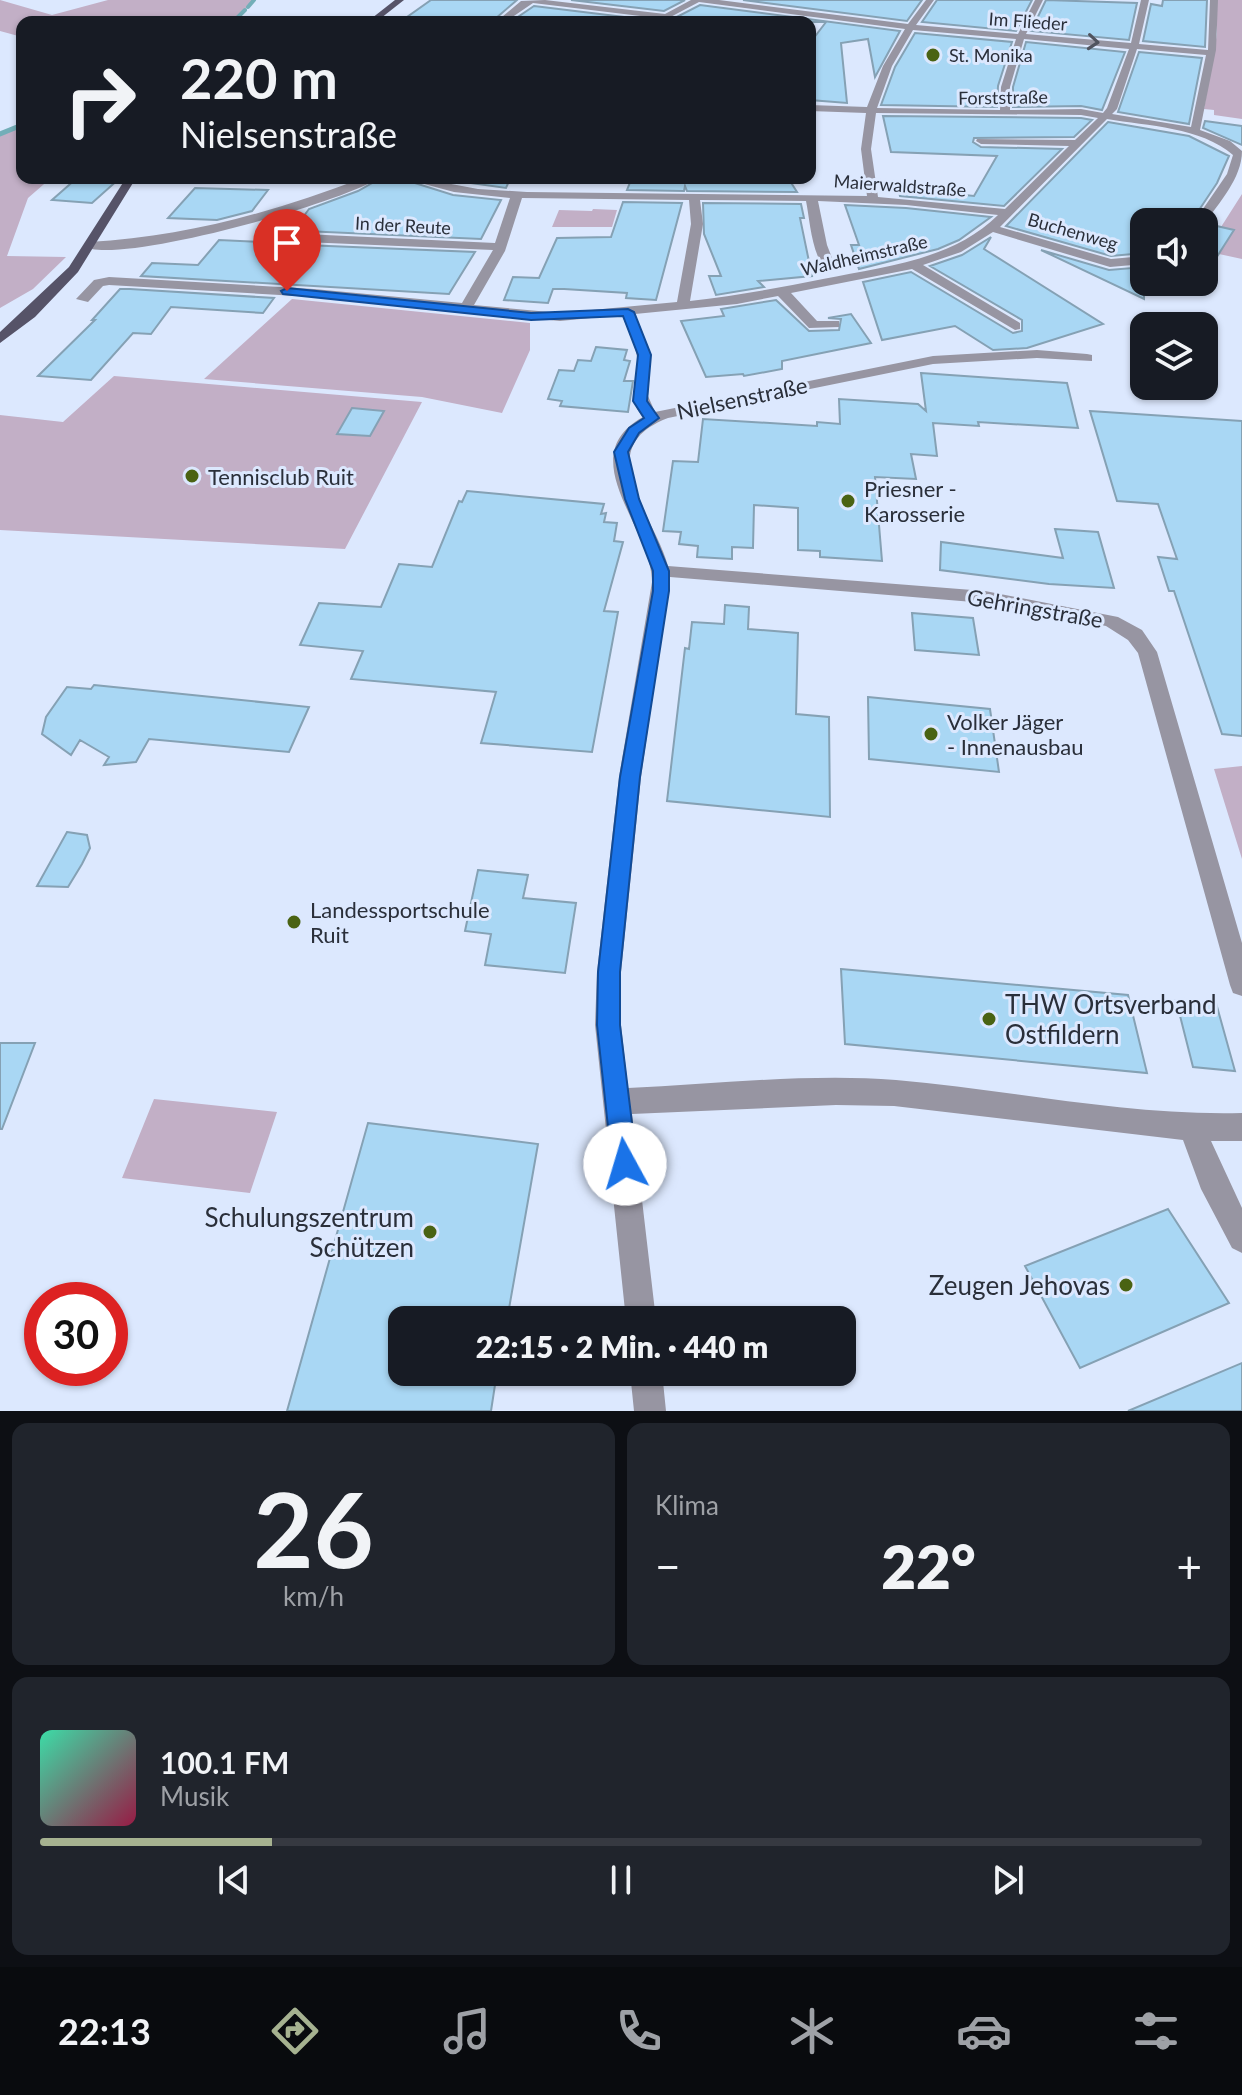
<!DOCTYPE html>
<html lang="de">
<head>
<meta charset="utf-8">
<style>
  body { margin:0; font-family:Lato,sans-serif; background:#20242c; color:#f1f3f6; height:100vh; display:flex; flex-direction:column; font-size:30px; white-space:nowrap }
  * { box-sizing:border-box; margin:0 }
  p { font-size:26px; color:#9ea1a6 }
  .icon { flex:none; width:44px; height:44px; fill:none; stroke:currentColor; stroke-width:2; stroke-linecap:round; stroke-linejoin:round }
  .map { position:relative; height:1411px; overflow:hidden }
  .details { display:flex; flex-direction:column; gap:12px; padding:12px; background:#0d0f14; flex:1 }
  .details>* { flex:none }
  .hud { position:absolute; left:16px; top:16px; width:800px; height:168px; border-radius:16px; box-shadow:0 2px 6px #0004; background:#171b24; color:#f1f3f6; overflow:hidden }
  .tools { position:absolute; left:1130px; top:208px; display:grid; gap:16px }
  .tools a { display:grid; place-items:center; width:88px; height:88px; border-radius:16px; background:#171b24; box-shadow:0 2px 6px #0004; font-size:40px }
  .speed { position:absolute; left:24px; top:1282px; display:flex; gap:16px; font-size:40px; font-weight:700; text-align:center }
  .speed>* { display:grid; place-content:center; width:104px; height:104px; border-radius:50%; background:#171b24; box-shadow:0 2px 6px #0004; line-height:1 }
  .speed .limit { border:12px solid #d22; background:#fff; color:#111 }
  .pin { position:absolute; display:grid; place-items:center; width:68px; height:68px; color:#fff; margin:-82px -34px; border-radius:50% 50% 50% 0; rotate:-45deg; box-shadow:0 0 8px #0007 }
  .pin .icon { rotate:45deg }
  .me { position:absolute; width:88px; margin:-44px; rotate:354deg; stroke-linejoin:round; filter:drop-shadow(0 0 6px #0008) }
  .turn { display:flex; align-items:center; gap:28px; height:168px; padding:0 32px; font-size:36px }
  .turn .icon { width:104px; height:104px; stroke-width:2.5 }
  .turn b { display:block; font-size:56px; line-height:68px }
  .big { font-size:60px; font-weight:800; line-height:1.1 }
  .details .widget { flex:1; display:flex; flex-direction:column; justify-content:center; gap:12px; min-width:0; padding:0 28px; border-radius:16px; background:#20242c }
  .details .dial { align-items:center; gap:0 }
  .dial b { font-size:104px; line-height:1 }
  .song { display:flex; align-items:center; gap:24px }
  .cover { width:96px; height:96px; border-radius:12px; background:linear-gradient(135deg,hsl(160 70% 55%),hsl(340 70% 35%)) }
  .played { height:8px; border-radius:4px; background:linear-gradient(90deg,#a6b290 20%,#363941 20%) }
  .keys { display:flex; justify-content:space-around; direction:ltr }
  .heat { display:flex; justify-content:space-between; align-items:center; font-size:44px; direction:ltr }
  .details .tiles { flex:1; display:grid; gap:12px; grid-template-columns:1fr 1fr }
  .widget:last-child { grid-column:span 2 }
  .trip { position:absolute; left:388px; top:1306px; width:468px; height:80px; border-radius:16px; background:#171b24; box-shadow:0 2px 6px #0004; font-weight:800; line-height:80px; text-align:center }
  .tab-bar { display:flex; height:128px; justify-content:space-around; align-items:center; background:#090b0e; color:#9ea1a6 }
  .tab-bar .icon { width:56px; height:56px }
  .tab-bar .on { color:#a6b290 }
  .tab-bar b { font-size:36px; color:#f1f3f6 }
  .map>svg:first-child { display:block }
  .green { fill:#c2afc6 }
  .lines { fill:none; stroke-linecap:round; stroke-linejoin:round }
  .stream-far1 { stroke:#73aeb8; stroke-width:4 }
  .stream { stroke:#73aeb8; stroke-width:5 }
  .building { fill:#a9d7f4; stroke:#85a1b4; stroke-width:2 }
  .minor { fill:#9795a2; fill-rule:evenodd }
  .major { fill:#565368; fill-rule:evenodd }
  .oneway { stroke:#50535e }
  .route { fill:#1a73e8; stroke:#114b97; stroke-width:2 }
  .poi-dot { fill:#4a6313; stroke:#dce8fe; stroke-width:3 }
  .labels { text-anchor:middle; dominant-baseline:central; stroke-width:6; stroke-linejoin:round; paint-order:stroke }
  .far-street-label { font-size:18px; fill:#2a2f3a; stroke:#dce8fe }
  .far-poi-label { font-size:18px; fill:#2a2f3a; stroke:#dce8fe; text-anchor:start }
  .street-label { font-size:22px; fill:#2a2f3a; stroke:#dce8fe }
  .poi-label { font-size:22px; fill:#2a2f3a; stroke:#dce8fe; text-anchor:start }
  .near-poi-label { font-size:26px; fill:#2a2f3a; stroke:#dce8fe; text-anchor:end }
</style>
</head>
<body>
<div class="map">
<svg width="1242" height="1411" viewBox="0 0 1242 1411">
  <rect width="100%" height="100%" fill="#dce8fe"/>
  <path class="green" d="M0,0l52,15 56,-15h145l-19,22h-212v15l-22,-6z
    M1217,0h25v119l-28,-4v-5l-10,-1 13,-75z
    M22,126v52h29l-23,20 -21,58 59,1 -33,32 -33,19v-174z
    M1242,194v65l-23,-5 14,-24 -12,-3z
    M593,209l24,1 -5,17h-60l7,-17 33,1z
    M292,299l238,24v27l-28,63 -80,-16 -218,-18z
    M114,376l308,26 -77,147 -345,-19v-115l63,7z
    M1242,766v93l-28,-90z
    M154,1099l123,13 -27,81 -128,-15z"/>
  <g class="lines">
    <path class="stream-far1" d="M248,7l6,-7
      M233,22l12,-12"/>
    <path class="stream" d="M0,134l22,-9"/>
  </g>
  <path class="building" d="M431,0h86l-22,19 -8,-1v4h-87z
    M571,0h114l-21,11z
    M743,0h179l-15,21z
    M937,0h95l-16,31 -94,-9z
    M1046,0l91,3 -8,37 -98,-9z
    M1163,0h44l-2,47 -62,-6 8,-37 11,2z
    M700,5l200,26 -25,46 -7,-38 -27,4 6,60 -37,-3v-57l16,-21h-159z
    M534,6l115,14 -137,1z
    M915,33l97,9 -14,44 -1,21 -116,-2 14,-38z
    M1026,42l99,10 -23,58 -21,-4 -68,1v-20z
    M1139,52l63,6 -13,66 -71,-12z
    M883,116l198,2 11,2 -18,17 -100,1 -1,4 8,5 81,2 -58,57 -104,-10 -2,-8 76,8 23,-40 -106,-4z
    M1205,121l37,5v19l-39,-17z
    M1108,122l81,14 40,20 -12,27 -26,39h-47v31l-33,3 -105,-30z
    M77,178h43l-28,25 -40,-3z
    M381,178h18l54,17 48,5 -20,39 -177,-8 -9,8 9,6 171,7 -26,42 -308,-18 11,-13 46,2 21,-25 65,3 25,-34 49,-18z
    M435,178h54l21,1 -4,9z
    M652,178h127l1,3h10l7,11 -110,-1 -2,-5 -1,5 -57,-1 4,-10 20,1z
    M195,188l73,2 -16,21 -35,9 -49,-2z
    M623,202l59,1 -26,97 -30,-2 1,-5 -63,-4h-11l-5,14 -44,-3 9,-23 26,1 18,-40 54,-1z
    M703,203l98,1 3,14h-4l12,58 -54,5 6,6 -48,8 -7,-19h12l-17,-42z
    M845,205l61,3 85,9 -32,23 -21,9 -79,20 -8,-24h8z
    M1208,224l26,6 -30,47v-50z
    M991,237l-7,12 119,75 -76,24 -34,2 -38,-24 -73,14 -19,-58 48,-10 102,61 9,-2v-11l-92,-54 32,-11z
    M1041,250l68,20 35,-3v32z
    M120,289h10l144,9 -11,15 -92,-6 -20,27 -18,-1 -42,47 -53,-4 57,-56h-3z
    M776,300l33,31 30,-1 2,-11 -13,-1 23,-4 20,29 -89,18v8l-38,7 -1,-2 -37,3 -25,-56 43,-5 -3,-7z
    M596,347l31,3 -3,10 6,1 -6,20h9l-5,31 -68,-6 2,-5 -14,-2 11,-29 15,1 4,-11 13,1z
    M921,373l146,10 11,45 -100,-6 1,4 -46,-3 4,33 -26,-2 5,25 -41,-2 7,84 -62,-4v-6l-22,-1v-42l-44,-3 -1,43 -21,-1v12l-35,-2 1,-11 -19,-2 2,-12 -18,-1 10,-70 25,1 5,-43 114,7v-4l23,2 -1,-25 79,5 8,7z
    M352,408l32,3 -14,25 -33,-2z
    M1090,411l152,10v315l-20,-2 -48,-143h-5l-11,-34 19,2 -19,-55 -41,-3z
    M467,491l137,13 -3,10 5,-1 -2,9 13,1 -3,18 9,1 -19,69 14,1 -26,140 -111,-9 15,-51 -145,-13 12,-28 -63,-6 19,-42 62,4 18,-43 33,3 27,-66 3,1z
    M1055,529l43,3 16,56 -65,-4 -109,-14 1,-28 122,16z
    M725,605l24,2 -1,22 50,4 -2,81 33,3 1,100 -163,-16 18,-153 4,1 3,-27 32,2z
    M912,613l61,5 6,37 -64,-5z
    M94,685l215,22 -20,45 -140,-13 -13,23 -32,3 5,-8 -29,-17 -9,15 -29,-21 4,-17 21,-30 24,2z
    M868,697l122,12 9,63 -130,-13z
    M67,832l20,3 3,13 -8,16 -14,23 -31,-1z
    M478,870l50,5 -5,23 53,5 -11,70 -80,-8 6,-31 -26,-3z
    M841,969l287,26 19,78 -302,-29z
    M1176,1000l40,3 19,68 -42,-4z
    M0,1043h35l-33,86h-2z
    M368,1123l170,21 -31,176h-105v52h95l-6,39h-204z
    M1168,1209l61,94 -149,65 -55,-102z
    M1242,1363v48h-114z"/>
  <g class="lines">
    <path class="minor" d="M545,0l120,14 26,-14h28l189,24 18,-24h8l-18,25 102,9 17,-34h8l-17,34 105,9 10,-43h8l-10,44 69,6 2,-50h8l-2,50 -16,80 30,11 12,10c0,27 -23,52 -38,73l-10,-2 33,-48 6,-19c-32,-28 -85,-29 -126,-36l-107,108 111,32 33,-3v8l-34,3 -117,-35 -32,20 -38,13 97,58v6l-5,1 -103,-61 -121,24 26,28h22v6l-30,1 -31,-32 -41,8 -102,10 16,40 -3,42 7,16 278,-56 104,-6 50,4 5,1v6l-55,-3 -104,6 -265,54c-79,30 -14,96 0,148l317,25 133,26 24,13 15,22 85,291v53l-9,-3 -3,-8 -92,-332 -10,-13 -22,-14 -121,-23 -315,-26 -29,200 -20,195v53l7,63c88,-4 182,-15 268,-8 115,10 230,36 346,33v28h-31l31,67v45l-10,-5 -31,-59 -18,-49 -289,-34 -58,-1 -204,9 24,206h-30l-31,-295 2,-53 22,-195 33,-195c0,-55 -81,-125 -9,-165 -18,-19 -2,-37 -6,-60 -2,-15 -10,-28 -15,-42l-62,6 -246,-24 -205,-12 -6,1 -15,16 -12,-3 18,-19 15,-3 205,12 148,14 31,-53 -189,-8 -6,-4 6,-4 191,9 15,-45 -56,-6 -52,-14h17l59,11 49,3 340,4 -6,-47 5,-36 -56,-2v-6l57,2 16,-41 22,-37 -206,-27 -38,20h-10l6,-4 -124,-15 -28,19h-9l25,-21zM913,30l103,9 -15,48 -1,23 -123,-2 15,-42zM1024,39l105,10 -22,59 -4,5 -22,-4 -71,1v-23zM1137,49l69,6 -15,72 -79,-13 5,-5zM876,113l205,2 17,3 -23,22 -98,-1 -1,2 5,3 88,2 -64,63 -127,-12 -7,-48zM522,198l167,2 2,24 -14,78 -117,11 -86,-8 31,-54zM700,200l106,1c4,19 6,61 24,71l6,-4 -9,-23 -9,-44 88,4 92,10c-45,45 -115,52 -175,64 -44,9 -88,17 -133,22l13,-77z
      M363,178h15c-32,24 -265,89 -295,68l6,-4c96,-5 184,-30 274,-64z
      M630,1372h32l4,39h-32z"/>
    <path class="major" d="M395,0h9l-28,22h-9z
      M126,178h10l-58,94 -43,45 -35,26v-11l69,-65z"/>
  </g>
  <defs><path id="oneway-chevron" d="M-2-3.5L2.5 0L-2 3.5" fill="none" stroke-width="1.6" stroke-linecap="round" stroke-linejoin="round" transform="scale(2)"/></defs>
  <use class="oneway" href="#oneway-chevron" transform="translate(1093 42) rotate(5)"/>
  <path class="route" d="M287,288l244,25 97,-4 6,3 17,43 -4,46 12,17 -20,15 -11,19 11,47 30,72v20l-29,186 -20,195v53l17,139 -3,9 -9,4 -9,-4 -4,-9 -15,-139 1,-53 22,-195 33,-186v-20l-28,-72 -11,-47 15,-24 15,-10 -11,-17 5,-46 -15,-39 -92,4 -248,-26 -2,-3z"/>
  <g class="poi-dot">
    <circle cx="933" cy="55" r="8"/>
    <circle cx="192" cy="476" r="8"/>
    <circle cx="848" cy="501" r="8"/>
    <circle cx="931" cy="734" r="8"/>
    <circle cx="294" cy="922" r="8"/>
    <circle cx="989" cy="1019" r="8"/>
    <circle cx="430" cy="1232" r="8"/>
    <circle cx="1126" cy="1285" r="8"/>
  </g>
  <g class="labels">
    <g class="far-street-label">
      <text transform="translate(1028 21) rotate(4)">Im Flieder</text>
      <text transform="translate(1003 97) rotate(-1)">Forststraße</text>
      <text transform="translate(900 185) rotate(4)">Maierwaldstraße</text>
      <text transform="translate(403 225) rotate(3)">In der Reute</text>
      <text transform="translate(1073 231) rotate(16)">Buchenweg</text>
      <text transform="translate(864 255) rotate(-13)">Waldheimstraße</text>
    </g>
    <g class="far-poi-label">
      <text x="949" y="55">St. Monika</text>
    </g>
    <g class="street-label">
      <text transform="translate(742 398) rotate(-12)">Nielsenstraße</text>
      <text transform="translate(1035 608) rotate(10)">Gehringstraße</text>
    </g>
    <g class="poi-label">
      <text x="208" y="476">Tennisclub Ruit</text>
      <text x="864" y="488">Priesner -<tspan x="864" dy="25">Karosserie</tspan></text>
      <text x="947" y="721">Volker Jäger<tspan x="947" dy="25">- Innenausbau</tspan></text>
      <text x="310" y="909">Landessportschule<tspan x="310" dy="25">Ruit</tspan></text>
    </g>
    <g class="near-poi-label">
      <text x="1005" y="1004" text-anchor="start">THW Ortsverband<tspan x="1005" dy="30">Ostfildern</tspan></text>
      <text x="414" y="1217">Schulungszentrum<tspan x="414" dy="30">Schützen</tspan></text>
      <text x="1110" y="1285">Zeugen Jehovas</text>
    </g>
  </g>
</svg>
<div class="tools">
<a><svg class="icon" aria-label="sound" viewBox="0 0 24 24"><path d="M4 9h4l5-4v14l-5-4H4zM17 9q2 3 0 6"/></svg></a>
<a><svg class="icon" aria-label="layers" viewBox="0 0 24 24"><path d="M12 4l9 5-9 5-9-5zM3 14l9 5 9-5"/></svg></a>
</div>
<div class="speed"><div class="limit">30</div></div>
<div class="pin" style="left:287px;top:291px;background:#d93025"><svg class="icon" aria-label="arrive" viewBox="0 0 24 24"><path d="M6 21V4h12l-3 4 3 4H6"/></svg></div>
<svg class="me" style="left:625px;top:1164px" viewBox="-20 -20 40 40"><circle r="19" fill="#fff"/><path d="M0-13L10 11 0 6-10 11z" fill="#1a73e8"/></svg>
<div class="trip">22:15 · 2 Min. · 440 m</div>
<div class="hud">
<div class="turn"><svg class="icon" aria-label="right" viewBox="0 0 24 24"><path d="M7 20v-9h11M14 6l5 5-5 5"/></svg><div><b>220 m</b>Nielsenstraße</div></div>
</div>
</div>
<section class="details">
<div class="tiles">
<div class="widget dial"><b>26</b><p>km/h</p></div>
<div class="widget"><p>Klima</p>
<div class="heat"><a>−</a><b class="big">22°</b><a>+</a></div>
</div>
<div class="widget">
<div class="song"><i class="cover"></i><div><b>100.1 FM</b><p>Musik</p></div></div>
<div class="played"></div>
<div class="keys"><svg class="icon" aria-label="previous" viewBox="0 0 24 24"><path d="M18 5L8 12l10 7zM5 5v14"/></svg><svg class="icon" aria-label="pause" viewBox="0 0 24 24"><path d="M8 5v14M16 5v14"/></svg><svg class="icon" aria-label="next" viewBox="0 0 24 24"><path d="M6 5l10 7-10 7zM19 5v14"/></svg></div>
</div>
</div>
</section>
<nav class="tab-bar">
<b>22:13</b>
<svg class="icon on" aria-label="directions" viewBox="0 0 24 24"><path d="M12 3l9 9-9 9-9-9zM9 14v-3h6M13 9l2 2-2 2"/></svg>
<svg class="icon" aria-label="music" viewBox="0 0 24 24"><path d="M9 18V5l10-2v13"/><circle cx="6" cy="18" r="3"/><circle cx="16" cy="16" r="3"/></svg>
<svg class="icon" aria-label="phone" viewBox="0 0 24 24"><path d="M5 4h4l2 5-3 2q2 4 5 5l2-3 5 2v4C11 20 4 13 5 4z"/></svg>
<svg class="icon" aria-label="climate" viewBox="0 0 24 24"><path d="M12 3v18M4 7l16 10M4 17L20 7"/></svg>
<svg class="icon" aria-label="car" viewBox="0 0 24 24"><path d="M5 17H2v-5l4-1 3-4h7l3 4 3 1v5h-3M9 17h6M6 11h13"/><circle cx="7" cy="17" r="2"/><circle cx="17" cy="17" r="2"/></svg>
<svg class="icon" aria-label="filters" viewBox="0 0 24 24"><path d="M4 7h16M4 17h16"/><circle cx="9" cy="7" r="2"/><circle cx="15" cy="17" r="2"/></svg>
</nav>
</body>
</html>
